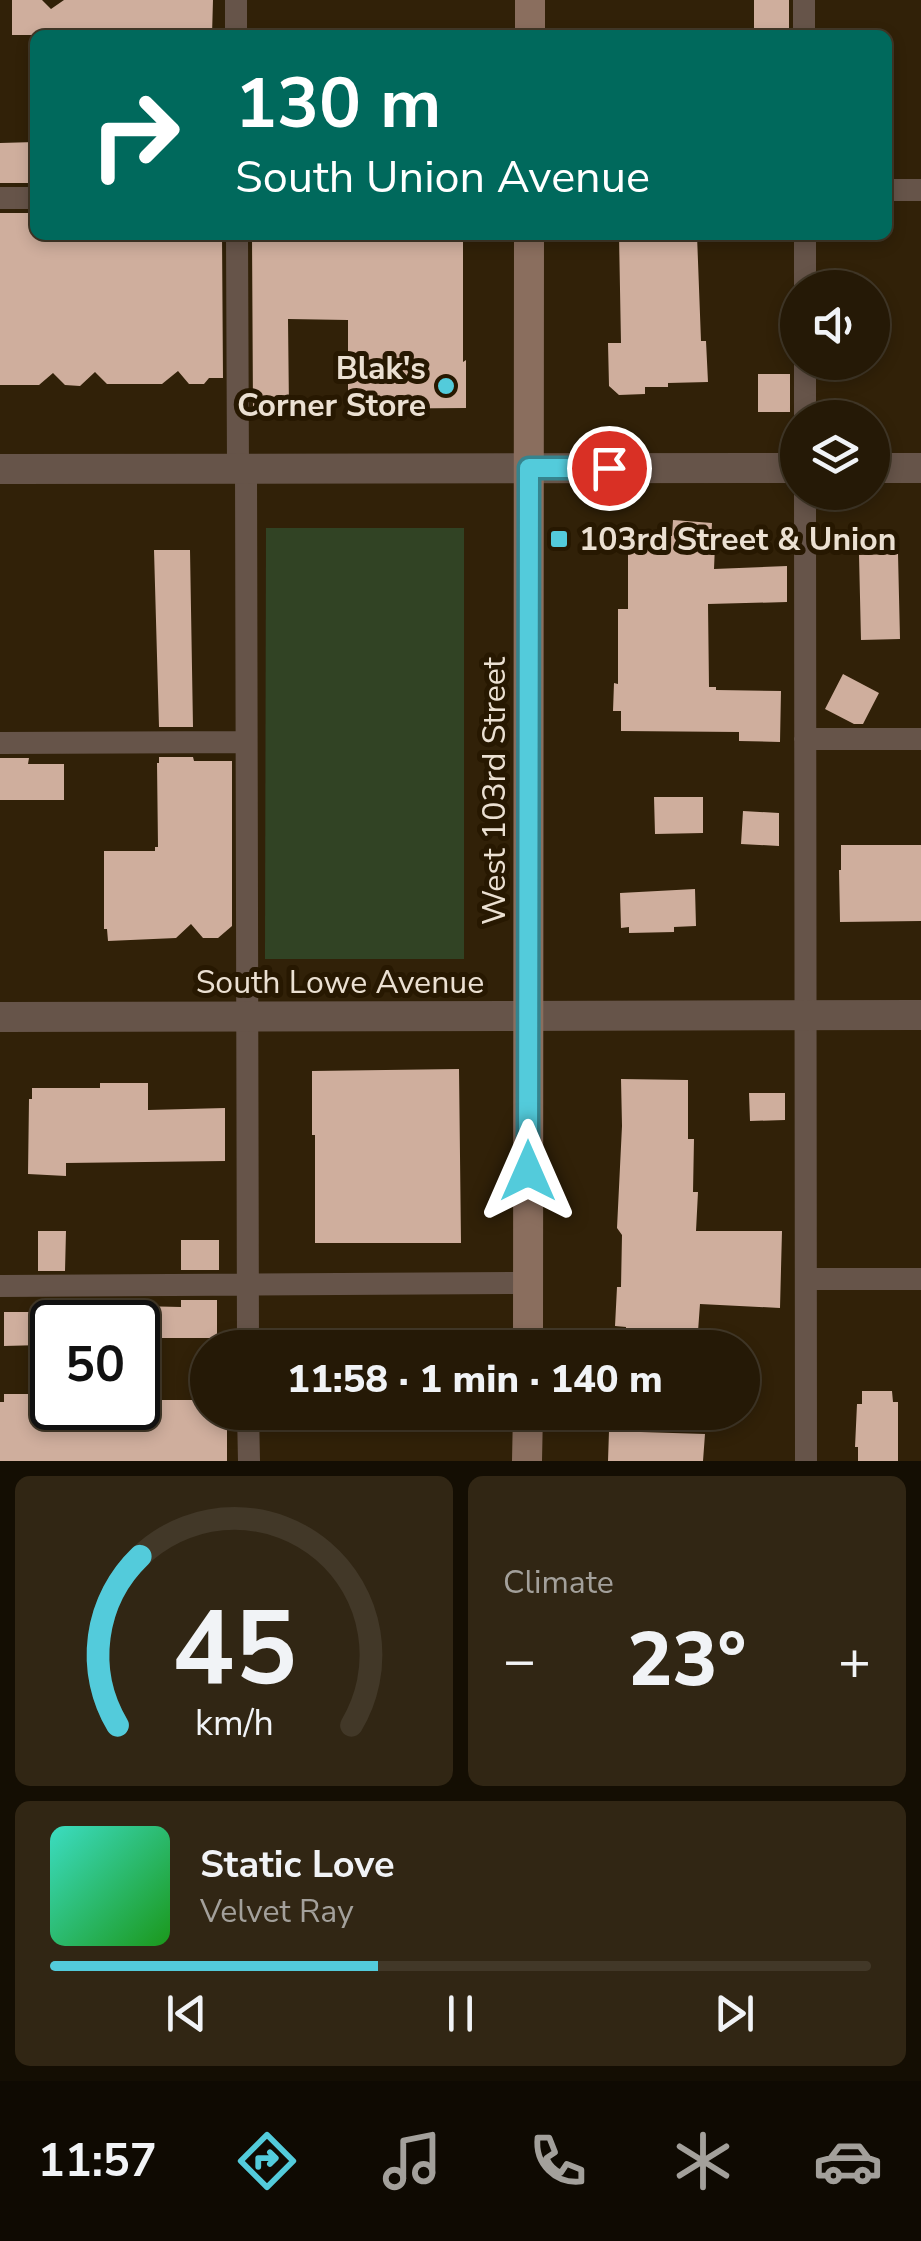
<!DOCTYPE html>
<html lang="en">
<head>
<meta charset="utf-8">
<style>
  body { margin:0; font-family:"Nunito Sans",sans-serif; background:#312614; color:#f1f3f6; height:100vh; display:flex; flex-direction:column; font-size:38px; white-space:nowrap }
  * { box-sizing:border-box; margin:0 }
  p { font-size:32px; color:#a3a09b }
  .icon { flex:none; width:55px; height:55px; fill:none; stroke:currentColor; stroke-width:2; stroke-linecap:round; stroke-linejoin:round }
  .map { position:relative; height:1461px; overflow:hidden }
  .details { display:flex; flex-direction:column; gap:15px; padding:15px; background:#140e03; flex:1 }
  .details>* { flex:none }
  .guide { position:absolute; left:30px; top:30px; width:862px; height:210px; border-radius:15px; box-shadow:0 5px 15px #0003,0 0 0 2px #423828; background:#00695c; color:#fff; overflow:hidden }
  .buttons { position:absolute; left:780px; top:270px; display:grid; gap:20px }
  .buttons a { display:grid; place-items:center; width:110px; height:110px; border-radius:50%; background:#251906; box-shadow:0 5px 15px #0003,0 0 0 2px #423828; font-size:50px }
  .speed { position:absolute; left:30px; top:1300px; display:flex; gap:20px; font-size:50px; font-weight:700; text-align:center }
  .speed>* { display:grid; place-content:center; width:130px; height:130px; border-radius:50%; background:#251906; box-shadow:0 5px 15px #0003,0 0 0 2px #423828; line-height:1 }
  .speed .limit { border:5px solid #111; border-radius:15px; background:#fff; color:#111 }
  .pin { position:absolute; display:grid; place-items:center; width:85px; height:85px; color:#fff; margin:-42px; border:5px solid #fff; border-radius:50%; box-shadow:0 2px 10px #0007 }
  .me { position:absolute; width:110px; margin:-55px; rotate:0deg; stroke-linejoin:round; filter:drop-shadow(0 0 8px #0008) }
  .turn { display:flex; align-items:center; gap:35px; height:210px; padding:0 40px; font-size:45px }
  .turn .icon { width:130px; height:130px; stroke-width:2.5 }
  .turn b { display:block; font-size:70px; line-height:85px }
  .big { font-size:75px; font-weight:800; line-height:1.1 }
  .details .widget { flex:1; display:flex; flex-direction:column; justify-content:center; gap:15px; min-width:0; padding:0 35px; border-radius:15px; background:#312614 }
  .details .dial { align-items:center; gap:0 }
  .dial svg { height:260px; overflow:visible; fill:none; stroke:#423828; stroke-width:7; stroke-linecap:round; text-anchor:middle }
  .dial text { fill:#f1f3f6; stroke:none }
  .song { display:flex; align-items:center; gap:30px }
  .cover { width:120px; height:120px; border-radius:15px; background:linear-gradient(135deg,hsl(170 70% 55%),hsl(120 70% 35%)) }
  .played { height:10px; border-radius:5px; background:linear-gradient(90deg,#53cbdb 40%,#423828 40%) }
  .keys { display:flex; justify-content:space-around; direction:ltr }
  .heat { display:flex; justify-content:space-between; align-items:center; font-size:55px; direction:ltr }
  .details .tiles { flex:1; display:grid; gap:15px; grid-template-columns:1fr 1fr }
  .widget:last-child { grid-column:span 2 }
  .trip { position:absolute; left:190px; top:1330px; width:570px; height:100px; border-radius:50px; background:#251906; box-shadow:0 5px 15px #0003,0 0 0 2px #423828; font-weight:800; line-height:100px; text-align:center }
  .tab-bar { display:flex; height:160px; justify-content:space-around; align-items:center; background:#0f0a02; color:#a3a09b }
  .tab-bar .icon { width:70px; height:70px }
  .tab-bar .selected { color:#53cbdb }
  .tab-bar b { font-size:45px; color:#f1f3f6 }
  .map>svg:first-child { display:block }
  .green { fill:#314324 }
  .building { fill:#cfae9d }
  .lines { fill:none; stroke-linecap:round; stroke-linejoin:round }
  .lane { stroke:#665449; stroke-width:22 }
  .street { stroke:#665449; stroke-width:30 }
  .secondary { stroke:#8a6e5e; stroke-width:30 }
  .route-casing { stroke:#36848e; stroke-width:25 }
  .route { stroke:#53cbdb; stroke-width:18 }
  .poi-dot { fill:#53cbdb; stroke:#271801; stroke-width:4 }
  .labels { text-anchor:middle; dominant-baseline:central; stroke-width:10; stroke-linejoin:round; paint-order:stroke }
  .poi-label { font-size:32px; font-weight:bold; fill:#ebe0d2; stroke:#271801; text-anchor:end }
  .street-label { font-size:32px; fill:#ebe0d2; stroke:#271801 }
</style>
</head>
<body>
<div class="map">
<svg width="921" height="1461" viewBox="0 0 921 1461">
  <rect width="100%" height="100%" fill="#312108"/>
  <path class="green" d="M266,528h198v431h-199z"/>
  <path class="building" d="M12,0h30l9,9 13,-9h149l-1,35h-200z
    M754,0h35v35h-35z
    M35,142v41h-35v-40z
    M0,213h35v22h187l1,143h-14l-5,6h-15l-11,-13 -16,13h-55l-12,-12 -15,14 -15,-1 -12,-12 -14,12h-39z
    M252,235h52v3l159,1v123l3,-2v48l-118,1v-89l-60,-1 1,90 -36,2z
    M619,235h78l4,106h5l2,41 -40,1v4h-23v7l-26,1 -10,-9 -1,-43h13z
    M758,374h32v38h-32z
    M673,520l39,3 -1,22h4l-1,24 73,-3v36l-79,2 1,83h7v3l65,1 -1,51 -41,-1v-9l-118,-1v-20h-8l1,-28 4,1v-75h10v-73h44z
    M154,550h36l3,177h-34z
    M898,554l2,85 -39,1 -2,-85z
    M843,674l36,19 -16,31h-9l-29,-15z
    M159,757h34l1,4h38v165l-14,12h-15l-12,-14 -15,14 -68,3 -1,-12h-3v-78h51v-4h3l-1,-84h2z
    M0,758h29l-1,6h36v36h-64z
    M654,797h49v36l-48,1z
    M743,811l36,2v33l-38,-2z
    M841,845h80v76l-81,1 -1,-52h2z
    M695,889l1,37 -22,1v5l-45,1v-6l-8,1 -1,-35z
    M459,1069l2,174h-146v-108h-3v-64z
    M621,1079l67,1v59h6l-1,53h5l-2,39h86l-2,77 -80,-4 -3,41 -72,-2 1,-16 -11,-1 2,-39h4l1,-52 -5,-7 5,-102z
    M100,1083h48v27l77,-2v53l-159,2v13l-38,-2 1,-75h3v-11h68z
    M749,1093h36v27l-35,1z
    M38,1231h28l-1,40h-27z
    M181,1240h38v30h-38z
    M181,1300h36v38h-79v-32l43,1z
    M37,1301h28l-1,21h-22v23l-38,1v-34h33z
    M862,1391h30l1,11h5v59h-40v-14h-3l2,-43h5z
    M4,1394h38v14h96v-8h70v12h19v49h-227v-59h4z
    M609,1431l96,3 -2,27h-95z"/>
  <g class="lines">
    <path class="lane" d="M236,0v35
      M804,0v35
      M888,190h33
      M0,198h35
      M237,235l1,233
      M805,235v53
      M805,362v56
      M246,468l2,880
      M805,492l1,969
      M805,739h116
      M0,743l246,-1
      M806,1279h115
      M0,1286l528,-3
      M248,1412l1,49"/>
    <path class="street" d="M872,468h49
      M0,469l798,-1
      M0,1017l921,-2"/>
    <path class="secondary" d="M530,35v-35
      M528,1348l1,-1113
      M527,1461l1,-49"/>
  </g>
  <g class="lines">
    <g class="route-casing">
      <path id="route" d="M528,1171l1,-703h80"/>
    </g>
    <use href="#route" class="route"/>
  </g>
  <g class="poi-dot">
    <circle cx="446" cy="386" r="10"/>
    <rect x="549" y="529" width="20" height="20" rx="5"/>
  </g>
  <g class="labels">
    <g class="poi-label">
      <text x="426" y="368">Blak's<tspan x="426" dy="37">Corner Store</tspan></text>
      <text x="579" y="539" text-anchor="start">103rd Street &amp; Union</text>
    </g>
    <g class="street-label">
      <text transform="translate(494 791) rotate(-90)">West 103rd Street</text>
      <text x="340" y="982">South Lowe Avenue</text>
    </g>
  </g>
</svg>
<div class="buttons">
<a><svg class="icon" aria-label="sound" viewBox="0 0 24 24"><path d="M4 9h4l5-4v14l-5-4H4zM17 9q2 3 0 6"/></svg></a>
<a><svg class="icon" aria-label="layers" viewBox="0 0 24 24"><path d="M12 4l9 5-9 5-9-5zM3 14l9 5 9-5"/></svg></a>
</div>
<div class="speed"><div class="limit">50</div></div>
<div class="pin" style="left:609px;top:468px;background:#d93025"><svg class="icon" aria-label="arrive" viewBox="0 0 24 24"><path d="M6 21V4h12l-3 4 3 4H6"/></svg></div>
<svg class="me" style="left:528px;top:1171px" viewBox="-20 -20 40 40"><path d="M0-17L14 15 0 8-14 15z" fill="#53cbdb" stroke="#fff" stroke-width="4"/></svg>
<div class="trip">11:58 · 1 min · 140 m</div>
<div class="guide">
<div class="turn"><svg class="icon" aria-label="right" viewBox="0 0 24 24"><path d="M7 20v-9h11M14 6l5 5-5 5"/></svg><div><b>130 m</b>South Union Avenue</div></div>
</div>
</div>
<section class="details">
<div class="tiles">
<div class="widget dial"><svg viewBox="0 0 100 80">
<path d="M14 69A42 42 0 1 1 86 69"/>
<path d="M14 69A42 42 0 0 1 21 17" stroke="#53cbdb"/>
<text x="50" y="56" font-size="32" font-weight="700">45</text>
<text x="50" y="72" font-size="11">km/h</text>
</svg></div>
<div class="widget"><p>Climate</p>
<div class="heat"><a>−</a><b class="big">23°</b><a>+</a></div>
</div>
<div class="widget">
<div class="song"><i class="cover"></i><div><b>Static Love</b><p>Velvet Ray</p></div></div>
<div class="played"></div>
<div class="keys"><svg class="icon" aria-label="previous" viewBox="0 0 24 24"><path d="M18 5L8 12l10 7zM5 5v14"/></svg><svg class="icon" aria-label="pause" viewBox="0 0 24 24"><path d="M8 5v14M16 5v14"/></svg><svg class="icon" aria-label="next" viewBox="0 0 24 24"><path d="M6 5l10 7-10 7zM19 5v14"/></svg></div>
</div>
</div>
</section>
<nav class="tab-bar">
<b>11:57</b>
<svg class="icon selected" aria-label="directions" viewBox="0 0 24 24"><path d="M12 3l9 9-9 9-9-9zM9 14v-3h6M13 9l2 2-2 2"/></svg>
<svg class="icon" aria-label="music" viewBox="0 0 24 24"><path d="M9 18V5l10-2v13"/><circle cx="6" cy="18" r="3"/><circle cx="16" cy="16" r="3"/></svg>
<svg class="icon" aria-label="phone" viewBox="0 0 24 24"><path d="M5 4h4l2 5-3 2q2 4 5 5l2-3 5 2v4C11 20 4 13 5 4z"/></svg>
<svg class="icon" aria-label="climate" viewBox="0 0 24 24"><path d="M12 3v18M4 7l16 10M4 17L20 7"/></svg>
<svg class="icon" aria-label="car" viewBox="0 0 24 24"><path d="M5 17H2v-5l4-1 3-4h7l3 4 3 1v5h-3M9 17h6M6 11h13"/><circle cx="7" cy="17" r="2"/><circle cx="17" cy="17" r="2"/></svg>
</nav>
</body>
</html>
